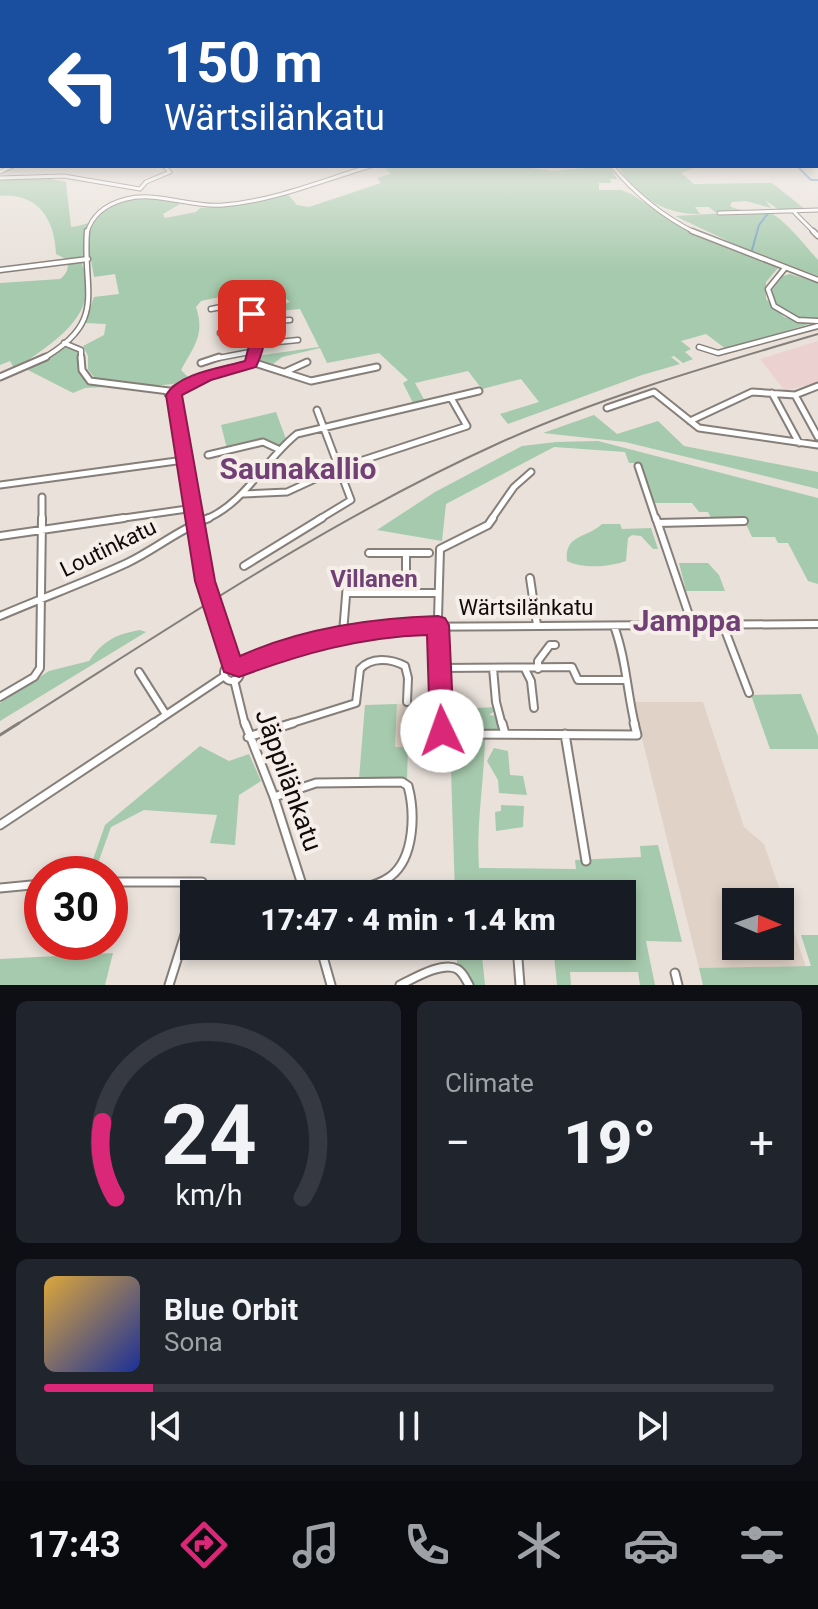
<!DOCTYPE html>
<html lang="en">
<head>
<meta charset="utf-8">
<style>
  body { margin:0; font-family:Roboto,sans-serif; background:#20242c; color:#f1f3f6; height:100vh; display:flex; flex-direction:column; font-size:30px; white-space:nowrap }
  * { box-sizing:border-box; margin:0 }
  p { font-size:26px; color:#9ea1a6 }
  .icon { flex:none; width:44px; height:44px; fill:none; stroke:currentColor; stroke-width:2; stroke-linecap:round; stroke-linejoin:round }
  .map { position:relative; height:985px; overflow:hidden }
  .sheet { display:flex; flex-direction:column; gap:16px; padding:16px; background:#0d0f14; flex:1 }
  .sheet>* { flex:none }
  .banner { position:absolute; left:0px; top:0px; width:818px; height:168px; box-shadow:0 4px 12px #0003; background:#1a4fa0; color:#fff; overflow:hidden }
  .needle { width:52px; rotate:92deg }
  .controls { position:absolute; left:722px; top:888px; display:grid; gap:16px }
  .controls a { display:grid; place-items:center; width:72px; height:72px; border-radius:0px; background:#171b24; box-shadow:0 4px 12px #0003; font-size:40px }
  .speed { position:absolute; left:24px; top:856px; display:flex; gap:16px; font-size:40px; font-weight:700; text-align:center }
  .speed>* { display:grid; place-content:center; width:104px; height:104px; border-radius:50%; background:#171b24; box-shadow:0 4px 12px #0003; line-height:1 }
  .speed .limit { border:12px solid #d22; background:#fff; color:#111 }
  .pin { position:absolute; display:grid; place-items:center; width:68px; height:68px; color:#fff; margin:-34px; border-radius:16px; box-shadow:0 4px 12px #0006 }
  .me { position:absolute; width:88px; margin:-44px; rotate:357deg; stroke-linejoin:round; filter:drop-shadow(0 0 6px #0008) }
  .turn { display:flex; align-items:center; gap:28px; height:168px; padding:0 32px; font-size:36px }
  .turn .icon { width:104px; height:104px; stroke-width:2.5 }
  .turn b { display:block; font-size:56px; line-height:68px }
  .big { font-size:60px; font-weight:800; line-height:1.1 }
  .sheet .tile { flex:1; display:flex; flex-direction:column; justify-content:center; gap:12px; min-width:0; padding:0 28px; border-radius:12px; background:#20242c }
  .sheet .dial { align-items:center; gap:0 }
  .dial svg { height:208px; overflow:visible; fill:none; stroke:#363941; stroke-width:7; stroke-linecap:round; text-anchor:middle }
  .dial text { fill:#f1f3f6; stroke:none }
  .song { display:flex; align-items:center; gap:24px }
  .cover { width:96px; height:96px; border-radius:12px; background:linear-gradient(135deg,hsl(40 70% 55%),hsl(230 70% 35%)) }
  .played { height:8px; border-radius:4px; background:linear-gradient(90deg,#db2777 15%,#363941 15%) }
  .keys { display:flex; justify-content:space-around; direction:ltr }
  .heat { display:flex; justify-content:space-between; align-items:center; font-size:44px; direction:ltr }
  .sheet .tiles { flex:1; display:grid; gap:16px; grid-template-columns:1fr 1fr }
  .tile:last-child { grid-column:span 2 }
  .trip { position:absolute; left:180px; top:880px; width:456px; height:80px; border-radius:0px; background:#171b24; box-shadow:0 4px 12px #0003; font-weight:800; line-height:80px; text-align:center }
  .tabs { display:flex; height:128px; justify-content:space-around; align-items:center; background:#090b0e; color:#9ea1a6 }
  .tabs .icon { width:56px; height:56px }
  .tabs .on { color:#db2777 }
  .tabs b { font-size:36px; color:#f1f3f6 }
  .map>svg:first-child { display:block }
  .built { fill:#e1d2c7; fill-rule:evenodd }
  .industrial { fill:#ecd1d1 }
  .green { fill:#a6caad }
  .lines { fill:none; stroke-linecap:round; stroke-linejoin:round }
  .stream { stroke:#74a0c2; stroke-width:2 }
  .minor-far4-casing { stroke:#867e79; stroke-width:5 }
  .minor-far3-casing { stroke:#867e79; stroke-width:7 }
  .minor-far2-casing { stroke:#867e79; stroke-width:9 }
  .minor-far1-casing { stroke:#867e79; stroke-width:10 }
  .minor-casing { stroke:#867e79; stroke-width:11 }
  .major-far1-casing { stroke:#867e79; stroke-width:5 }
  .major-casing { stroke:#867e79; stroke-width:7 }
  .minor-far4 { stroke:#fff; stroke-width:3 }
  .minor-far3 { stroke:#fff; stroke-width:4 }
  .minor-far2 { stroke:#fff; stroke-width:5 }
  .minor-far1 { stroke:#fff; stroke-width:6 }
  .minor { stroke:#fff; stroke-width:7 }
  .major-far1 { stroke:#fff; stroke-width:3 }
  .major { stroke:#fff; stroke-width:4 }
  .rail-far1 { stroke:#857f7a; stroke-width:2 }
  .rail { stroke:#857f7a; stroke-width:3 }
  .route { fill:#db2777; stroke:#8e194d; stroke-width:2 }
  .labels { text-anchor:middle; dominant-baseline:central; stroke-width:8; stroke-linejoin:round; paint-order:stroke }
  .street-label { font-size:22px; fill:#0e0b09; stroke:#f6eee8 }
  .neighbourhood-label { font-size:24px; font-weight:bold; fill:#714175; stroke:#f6eee8 }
  .near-street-label { font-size:26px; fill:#0e0b09; stroke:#f6eee8 }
  .district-label { font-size:30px; font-weight:bold; fill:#714175; stroke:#f6eee8 }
</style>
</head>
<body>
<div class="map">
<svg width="818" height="985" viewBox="0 0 818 985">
  <rect width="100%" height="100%" fill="#e9e1da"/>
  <path class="built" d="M633,702h70l41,125 20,17 42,123 -107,1zM736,902h44v44h-44z
    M397,704h38l2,43h-42z"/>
  <path class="industrial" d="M818,341v41l-33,9 -25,-32z"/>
  <path class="green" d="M383,166h133l37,5 56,-5 8,13h-7l1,4h-12v7h22l10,4 58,37 89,37 -12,14v17l18,18 25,7 -83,25 -20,-15 -25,7 10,8 -6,3 8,7 -10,4 -9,-7 -3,1 9,7 -38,11 -134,49 -8,-10 39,-12 -18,-23 -39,10 -14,-18 -53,12 11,20 -12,2 -11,-22 5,-3 -29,-27 -52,10 -7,-15 -38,9 -9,7 -19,-4 5,-2 -3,-2 63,-9 -19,-38 -44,4 34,-11 -19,-16 -70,15 -5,6c9,27 -1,38 -15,63l10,10c-15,7 -81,8 -95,-1 -2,-2 -7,-8 -8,-10v-13l-5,-10 21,-11 2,-11 -21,-1 9,-26 25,-3 -4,-20 -21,3 -3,-17 -10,2c23,50 -26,79 -60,103l-7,3 -4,-7 -10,4v-82l60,-4c7,-5 10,-12 6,-20l-10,-5c-1,-33 -17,-62 -56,-58v-18l41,-1 25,5 5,45c29,-4 18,-9 39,-20 21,-11 49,-12 70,-3l-17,10 2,4 31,-6 4,-4 32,-2 53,-15 12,14 12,2 72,-24 -4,-5 14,-4z
    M619,166h75l3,1 -16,6 13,11 78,-1 34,27h-27l-14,-10 6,8 -25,-7 -14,1 -2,4c12,7 24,3 37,6 15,3 40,36 51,48v16l-71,-26 -72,-34 52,-3 -12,-1 -6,-5h-14l5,7c-33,1 -66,-17 -81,-48z
    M790,274l28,9v36l-23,-1 -20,-14 -3,-14 11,-14z
    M66,345l13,6c0,22 4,32 27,36l-21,1 -12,5 -47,-24z
    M276,412l10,27 -8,8 -12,-6 -39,8 -6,-24z
    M594,415l23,19 41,-13 26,25 134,26v17l-193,-47 -82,-9z
    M598,441l220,57v86l-10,-3 -20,-38h-10l-3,-6h-23l-8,-17h-32l-4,-8h-9l-7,-9h-39l-14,-40h-10l-4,-11 -71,-5 -108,57 -4,37 -65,-11 58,-38 87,-46 34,-4z
    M602,524h18l2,5 29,-1 7,21h-5l-12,-13 -9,-1 -4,3 -2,23c-17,6 -43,8 -59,0 -3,-27 21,-23 35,-37z
    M679,563h29l11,12 6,16h-39z
    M140,630l6,2 -146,89v-18l49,-32 40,-10c14,-20 27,-27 51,-31z
    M801,694l17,42v13h-48l-19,-54z
    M461,703l3,18h14l-1,-13 18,-1 1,3 -7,5 9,1 4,15h-36l-16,-8 -1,-19z
    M397,704l-2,43h13l-1,33 -48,-1 6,-74z
    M450,739h35c-1,43 -9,86 -6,129l97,1 -1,-9 66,-3 -1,-11 18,-1 24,97 -36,-1 9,44h-15l-2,-13h-68l1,13h-14l-4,-39h69v-52h-75v-3l-92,3z
    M200,746l29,15 20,-7 12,27 -22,14 -4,50 -25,-2 7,-28 -73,-5 -33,17 -17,47h-6l17,-49z
    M494,748l14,3 2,24 13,1 4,19 -28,-2 -1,-13 -11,-19z
    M501,805l23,1 -1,21 -27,4 -1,-19 6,-1z
    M801,935h17v50h-115l-4,-17 112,-2z
    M457,946h24l4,39h-13l-15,-20z
    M113,953l-8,32h-105v-26z"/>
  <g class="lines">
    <path class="stream" d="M797,166l14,14h7
      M752,250l7,-25 10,-13"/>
    <g class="minor-far4-casing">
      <path id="minor-far4" d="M0,172l13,-6
        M0,178l64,-2 76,13
        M140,189l6,-7 24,-10 -6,-6
        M719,213l99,-3
        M795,213l20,20
        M87,233c5,-19 20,-29 39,-34 32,-8 65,9 97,6 51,-4 100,-25 148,-39"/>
    </g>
    <g class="minor-far3-casing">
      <path id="minor-far3" d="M813,231l5,5
        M785,268l-17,21 6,17 24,14 20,1
        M0,270l88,-11
        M248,304l11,30 -7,25
        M211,309l56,-11
        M257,322l33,-2
        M220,333l39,-5
        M64,343l17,7v9
        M258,344l40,-4
        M699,347l19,6 100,-27
        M42,359c67,-38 40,-67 45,-128
        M213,359l42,-8"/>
    </g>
    <g class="minor-far2-casing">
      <path id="minor-far2" d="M81,357l1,13 8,11 79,10
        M201,363l18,-6
        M251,363l2,-6
        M285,372l22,-10
        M0,377l46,-20
        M818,386l-23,9 23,42
        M175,389l3,3 -7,4 -3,-2z
        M177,390l48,-20 30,-7 56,18 66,-14
        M772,393l27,50
        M174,395l21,125
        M607,408l47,-16 45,36 119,17
        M317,410l34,90 -33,20
        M690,421l62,-29 43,3
        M208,455l55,-13 15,7
        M638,466l18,54
        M0,485l184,-25
        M243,494l44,-2 52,-24 128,-42 -16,-28
        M42,520v-23
        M110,520l84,-12
        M204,520c41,-16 60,-60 93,-86l182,-43
        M491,520l23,-33 17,-15"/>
    </g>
    <g class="minor-far1-casing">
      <path id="minor-far1" d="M195,518l13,79 24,68
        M656,518l36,106
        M658,523l86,-2
        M0,536l124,-18
        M369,553h60
        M406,554v38
        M244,566l78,-48
        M530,578l7,47
        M347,593h91
        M0,616c42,-18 86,-34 127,-53 29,-14 52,-34 82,-45
        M723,625l26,68
        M614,626c12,32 13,66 21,99
        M343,633l5,-62
        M224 673a8 8 0 1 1 16 0a8 8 0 1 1-16 0Z
        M239,667l85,-29 61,-11 433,-3
        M439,668l133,-1 6,13h47
        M493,668l3,34 6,23
        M525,669l6,12 3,27
        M538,669v-8l12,-16h5
        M139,672l26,41
        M234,680l11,45
        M0,697l34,-20 6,-9 2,-150
        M151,725l72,-48
        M286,725l70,-22 4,-34c11,-12 30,-11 45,-3l3,12 -1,24
        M442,725l-4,-107 2,-69 48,-24 5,-7"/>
    </g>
    <g class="minor-casing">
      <path id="minor" d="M245,723l29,74 31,97
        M442,723v8l8,3 187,1 -3,-12
        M502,723l3,11
        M565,734l21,127
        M248,737l45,-14
        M274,797l42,-14 86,-1 6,4c7,26 7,71 -17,90 -13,10 -32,13 -47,18
        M0,825l154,-102
        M110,882h92l-4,12
        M0,888l42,-4
        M320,946l11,39
        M517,946l3,39
        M675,973l3,12
        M169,985l25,-79
        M400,985c13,-6 42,-24 57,-16 6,3 9,11 12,16"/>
    </g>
    <g class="major-far1-casing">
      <path id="major-far1" d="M612,166c24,29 50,50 84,67"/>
    </g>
    <g class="major-casing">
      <path id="major" d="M692,231l126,49"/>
    </g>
    <use href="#minor-far4" class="minor-far4"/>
    <use href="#minor-far3" class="minor-far3"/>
    <use href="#minor-far2" class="minor-far2"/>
    <use href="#minor-far1" class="minor-far1"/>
    <use href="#minor" class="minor"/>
    <use href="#major-far1" class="major-far1"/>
    <use href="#major" class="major"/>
    <path class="rail-far1" d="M16,725c157,-99 311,-204 481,-281 103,-47 213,-78 321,-110"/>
    <path class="rail" d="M0,735l19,-12"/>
  </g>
  <linearGradient id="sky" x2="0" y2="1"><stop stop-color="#79acd9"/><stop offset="0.49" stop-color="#f5f2ee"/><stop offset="1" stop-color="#f5f2ee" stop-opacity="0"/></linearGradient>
  <rect width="818" height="271" fill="url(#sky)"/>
  <path class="route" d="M252,309c21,11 12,41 4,58l-45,13 -29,15 33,186 25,75c62,-28 130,-38 198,-40l7,2 4,7 5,106 -3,8 -9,4 -9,-4 -3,-8 -3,-96c-67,2 -126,19 -188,42l-15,-5 -29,-91 -29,-186c13,-22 55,-27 79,-34l7,-27 -7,-20z"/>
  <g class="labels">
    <g class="street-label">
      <text transform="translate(108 548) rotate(-26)">Loutinkatu</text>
      <text x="526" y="607">Wärtsilänkatu</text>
    </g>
    <g class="neighbourhood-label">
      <text x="374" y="579">Villanen</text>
    </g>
    <g class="near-street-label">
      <text transform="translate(289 780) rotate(70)">Jäppilänkatu</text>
    </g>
    <g class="district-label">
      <text x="298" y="468">Saunakallio</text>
      <text x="687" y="620">Jamppa</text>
    </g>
  </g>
</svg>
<div class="controls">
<a><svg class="needle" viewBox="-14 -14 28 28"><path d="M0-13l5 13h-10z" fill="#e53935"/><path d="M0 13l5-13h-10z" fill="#9ea1a6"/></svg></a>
</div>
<div class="speed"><div class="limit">30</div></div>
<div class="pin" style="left:252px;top:314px;background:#d93025"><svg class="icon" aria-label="arrive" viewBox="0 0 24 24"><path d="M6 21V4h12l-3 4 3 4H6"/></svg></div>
<svg class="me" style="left:442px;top:731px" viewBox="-20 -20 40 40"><circle r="19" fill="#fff"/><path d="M0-13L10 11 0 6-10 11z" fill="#db2777"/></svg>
<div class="trip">17:47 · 4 min · 1.4 km</div>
<div class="banner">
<div class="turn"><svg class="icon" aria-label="left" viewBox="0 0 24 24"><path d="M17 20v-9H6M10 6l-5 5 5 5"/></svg><div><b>150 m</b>Wärtsilänkatu</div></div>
</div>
</div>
<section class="sheet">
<div class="tiles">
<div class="tile dial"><svg viewBox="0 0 100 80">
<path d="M14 69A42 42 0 1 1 86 69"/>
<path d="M14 69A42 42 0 0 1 9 40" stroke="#db2777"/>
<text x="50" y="56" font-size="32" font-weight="700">24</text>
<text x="50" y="72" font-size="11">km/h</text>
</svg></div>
<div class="tile"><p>Climate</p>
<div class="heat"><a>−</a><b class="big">19°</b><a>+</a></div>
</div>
<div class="tile">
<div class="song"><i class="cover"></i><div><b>Blue Orbit</b><p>Sona</p></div></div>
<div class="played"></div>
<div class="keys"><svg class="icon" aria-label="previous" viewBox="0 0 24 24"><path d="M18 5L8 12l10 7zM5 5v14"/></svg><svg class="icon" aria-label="pause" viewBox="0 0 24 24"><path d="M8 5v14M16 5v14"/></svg><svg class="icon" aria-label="next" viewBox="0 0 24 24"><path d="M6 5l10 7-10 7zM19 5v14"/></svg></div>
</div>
</div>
</section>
<nav class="tabs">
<b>17:43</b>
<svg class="icon on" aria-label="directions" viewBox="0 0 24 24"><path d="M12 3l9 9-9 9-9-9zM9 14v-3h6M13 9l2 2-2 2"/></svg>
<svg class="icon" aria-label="music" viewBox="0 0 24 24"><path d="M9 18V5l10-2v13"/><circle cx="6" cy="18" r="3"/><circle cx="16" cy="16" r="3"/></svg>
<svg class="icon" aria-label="phone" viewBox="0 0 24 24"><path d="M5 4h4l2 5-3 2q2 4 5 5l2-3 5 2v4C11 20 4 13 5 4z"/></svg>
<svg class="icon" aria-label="climate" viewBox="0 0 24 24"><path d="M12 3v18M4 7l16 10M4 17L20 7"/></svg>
<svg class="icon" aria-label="car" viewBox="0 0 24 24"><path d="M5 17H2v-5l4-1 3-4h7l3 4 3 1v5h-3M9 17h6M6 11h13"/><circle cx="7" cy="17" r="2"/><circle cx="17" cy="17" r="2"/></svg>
<svg class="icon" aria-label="filters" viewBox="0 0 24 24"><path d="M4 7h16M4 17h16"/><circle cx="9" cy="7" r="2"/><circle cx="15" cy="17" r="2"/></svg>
</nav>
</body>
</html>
